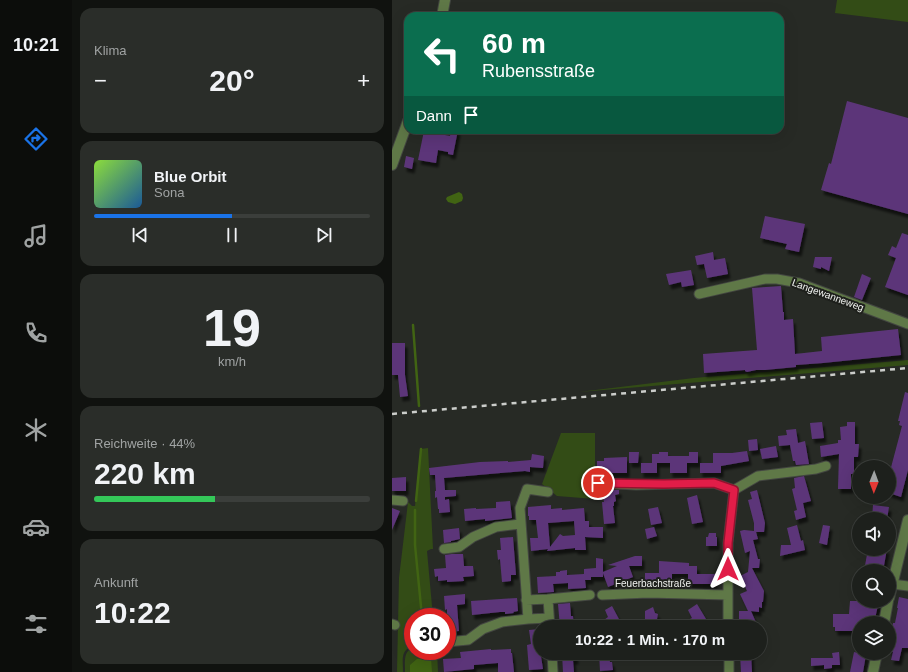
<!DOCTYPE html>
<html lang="de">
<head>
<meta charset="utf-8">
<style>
  body { margin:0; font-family:Arial,sans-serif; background:#2a2d29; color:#f1f3f6; height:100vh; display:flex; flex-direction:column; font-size:15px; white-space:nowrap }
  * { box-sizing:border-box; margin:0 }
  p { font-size:13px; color:#a0a3a3 }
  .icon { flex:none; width:22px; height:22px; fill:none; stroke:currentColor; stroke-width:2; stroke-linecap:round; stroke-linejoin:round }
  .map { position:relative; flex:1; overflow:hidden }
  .sheet { display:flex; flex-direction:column; gap:8px; padding:8px; background:#10120f; width:320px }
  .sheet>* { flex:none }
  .top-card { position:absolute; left:12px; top:12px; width:380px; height:122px; border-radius:12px; box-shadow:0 4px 16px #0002,0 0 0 1px #3b3e3b; background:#0b6e4f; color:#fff; overflow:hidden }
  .needle { width:26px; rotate:181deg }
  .fabs { position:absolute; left:460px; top:460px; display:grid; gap:8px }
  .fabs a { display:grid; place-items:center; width:44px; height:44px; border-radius:50%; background:#1d201c; box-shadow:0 4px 16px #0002,0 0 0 1px #3b3e3b; font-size:20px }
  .speed { position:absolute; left:12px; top:608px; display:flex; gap:8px; font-size:20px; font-weight:700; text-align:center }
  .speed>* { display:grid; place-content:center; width:52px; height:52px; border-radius:50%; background:#1d201c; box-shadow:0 4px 16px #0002,0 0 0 1px #3b3e3b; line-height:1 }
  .speed .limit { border:6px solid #d22; background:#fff; color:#111 }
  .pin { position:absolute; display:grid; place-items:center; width:34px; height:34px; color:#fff; margin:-17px; border:2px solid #fff; border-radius:50%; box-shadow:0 1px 4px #0007 }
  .me { position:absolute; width:44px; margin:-22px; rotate:0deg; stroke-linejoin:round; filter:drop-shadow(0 0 3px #0008) }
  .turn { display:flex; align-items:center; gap:14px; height:84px; padding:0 12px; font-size:18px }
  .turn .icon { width:52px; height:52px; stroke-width:2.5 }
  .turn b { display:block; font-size:28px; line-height:34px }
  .then { display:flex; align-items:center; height:38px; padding:0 12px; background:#0003; gap:8px; font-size:15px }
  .big { font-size:30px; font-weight:600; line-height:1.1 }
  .sheet .tile { flex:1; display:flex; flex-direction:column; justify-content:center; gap:6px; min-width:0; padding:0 14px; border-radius:12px; background:#2a2d29 }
  .sheet .dial { align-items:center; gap:0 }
  .dial b { font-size:52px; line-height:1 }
  .song { display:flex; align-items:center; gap:12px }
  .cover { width:48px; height:48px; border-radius:6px; background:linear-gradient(135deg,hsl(90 70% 55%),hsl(210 70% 35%)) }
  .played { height:4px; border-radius:2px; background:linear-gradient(90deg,#1a73e8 50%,#3b3e3b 50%) }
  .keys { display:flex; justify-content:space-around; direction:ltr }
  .heat { display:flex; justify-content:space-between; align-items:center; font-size:22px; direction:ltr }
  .charge { height:6px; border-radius:3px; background:linear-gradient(90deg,#34c759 44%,#3b3e3b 0) }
  .trip { position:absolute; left:141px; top:620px; width:234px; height:40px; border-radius:20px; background:#1d201c; box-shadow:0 4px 16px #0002,0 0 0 1px #3b3e3b; font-weight:600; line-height:40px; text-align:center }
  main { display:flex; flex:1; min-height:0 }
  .tab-bar { display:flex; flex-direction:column; width:72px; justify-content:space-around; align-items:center; background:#0c0d0b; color:#a0a3a3 }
  .tab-bar .icon { width:28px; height:28px }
  .tab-bar .selected { color:#1a73e8 }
  .tab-bar b { font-size:18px; color:#f1f3f6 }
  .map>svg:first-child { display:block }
  .green { fill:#334c16 }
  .water { fill:#416413 }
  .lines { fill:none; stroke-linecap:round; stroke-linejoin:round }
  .stream { stroke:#416413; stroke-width:2.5 }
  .building { fill:#5c3679; fill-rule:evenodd; filter:url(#shadow) }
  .minor-casing { stroke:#434641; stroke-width:11 }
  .tertiary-casing { stroke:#434641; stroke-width:12 }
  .minor { stroke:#5f7847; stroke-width:9 }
  .tertiary { stroke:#5f7847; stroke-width:10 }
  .rail { stroke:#cbcdca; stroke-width:2.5; stroke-dasharray:5 5; stroke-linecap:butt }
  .route-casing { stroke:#92132f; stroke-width:10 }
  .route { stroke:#e11d48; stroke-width:7 }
  .labels { text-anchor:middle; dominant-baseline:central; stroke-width:4; stroke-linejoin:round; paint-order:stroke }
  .street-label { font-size:10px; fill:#f0f2ef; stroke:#1e201c }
</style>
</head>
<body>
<main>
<nav class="tab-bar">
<b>10:21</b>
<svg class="icon selected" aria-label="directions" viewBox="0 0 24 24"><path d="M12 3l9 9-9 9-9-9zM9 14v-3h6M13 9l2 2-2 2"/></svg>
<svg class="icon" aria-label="music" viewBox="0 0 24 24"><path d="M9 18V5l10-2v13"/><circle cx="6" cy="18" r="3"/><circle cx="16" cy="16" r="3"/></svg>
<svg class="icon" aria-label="phone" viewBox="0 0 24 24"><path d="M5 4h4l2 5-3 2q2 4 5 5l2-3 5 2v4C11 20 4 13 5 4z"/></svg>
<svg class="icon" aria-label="climate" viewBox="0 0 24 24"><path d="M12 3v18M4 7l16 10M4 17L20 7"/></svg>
<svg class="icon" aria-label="car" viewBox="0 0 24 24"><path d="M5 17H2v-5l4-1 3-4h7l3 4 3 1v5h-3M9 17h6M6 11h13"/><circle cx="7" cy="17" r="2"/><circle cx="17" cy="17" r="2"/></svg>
<svg class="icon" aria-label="filters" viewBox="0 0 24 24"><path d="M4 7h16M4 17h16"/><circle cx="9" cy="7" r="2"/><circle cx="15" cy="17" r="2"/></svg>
</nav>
<section class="sheet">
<div class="tile"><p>Klima</p>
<div class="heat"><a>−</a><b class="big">20°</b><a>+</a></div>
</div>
<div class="tile">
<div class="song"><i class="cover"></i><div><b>Blue Orbit</b><p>Sona</p></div></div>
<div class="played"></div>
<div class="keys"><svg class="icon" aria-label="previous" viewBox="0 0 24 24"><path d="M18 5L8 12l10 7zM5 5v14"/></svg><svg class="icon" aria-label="pause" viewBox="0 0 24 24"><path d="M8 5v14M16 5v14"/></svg><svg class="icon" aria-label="next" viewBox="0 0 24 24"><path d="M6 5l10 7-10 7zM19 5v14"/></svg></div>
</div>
<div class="tile dial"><b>19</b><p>km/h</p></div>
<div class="tile"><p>Reichweite · 44%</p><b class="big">220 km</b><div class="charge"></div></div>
<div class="tile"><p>Ankunft</p><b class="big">10:22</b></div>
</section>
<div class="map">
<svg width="516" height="672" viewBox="0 0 516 672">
  <defs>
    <filter id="shadow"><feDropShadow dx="2.5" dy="4.5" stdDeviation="1" flood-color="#0009"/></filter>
  </defs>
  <rect width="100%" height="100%" fill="#272a25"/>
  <path class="green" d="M445,0h71v22l-73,-9z
    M516,360v5l-329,27 115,-14z
    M169,433h34v66l-38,-3 -15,-12z
    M36,448l5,101h-2l-4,2 6,66h-20v29c-13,4 -10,14 -10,26h-6l2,-94 9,-76 4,4h3l6,-57z
    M21,648v3h24l1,21h-33c0,-9 -2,-21 8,-24z"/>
  <path class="water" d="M67,192l3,2 1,4 -1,3 -7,3 -7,-2 -2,-3 1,-2z
    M39,658l1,14h-22v-7l7,-6z"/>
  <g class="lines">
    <path class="stream" d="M21,325l6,81
      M24,501l5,-52
      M23,510v35l7,72
      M30,651v8"/>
  </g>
  <path class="building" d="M455,101l61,17v96l-87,-24 8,-27 2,1z
    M59,130h7l-5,25 -5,-1v-2l-10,-2 -2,13 -18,-3 6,-29 26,5z
    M14,156l8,2 -2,11 -8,-2z
    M373,216l40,8 -6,28 -14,-3 2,-5 -27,-6z
    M510,233l6,2v60l-23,-8 11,-29 -8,-3 4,-9 4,2z
    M321,252l1,8 11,-2 3,16 -21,4 -3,-14 -7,1 -2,-9z
    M423,257h17l-3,14 -8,-4v2l-8,-2z
    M299,270l3,15 -12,2 -1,-5 -12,3 -3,-11z
    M470,274l9,4 -9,22 -8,-3z
    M389,286l2,26h1v8l9,-1 2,35 27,-3 -1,-14 77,-8 3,26 -78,8 -27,2v2l-31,3h-9l-9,2 -2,-1v-1l-41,3 -1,-19 54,-4 -5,-62z
    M0,343h13v32l3,21 -8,1 -2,-22h-6z
    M513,392l3,1v77l-7,27 -12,-4 1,-5 -1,-1v-12l13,-49 -3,-1 1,-4h-2z
    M430,422l2,16 -12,1 -2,-16z
    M455,422h8v22h4l-1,13h-4v17h-3v15h-13l1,-35 -18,3 -1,-11 18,-3v-3h3l-1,-13 7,-1z
    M404,429l2,14 7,-2 4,23 -13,1 -1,-4h-2l-3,-16 -11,1 -1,-10 9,-1 -1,-5z
    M365,439l1,11 -9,1 -1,-11z
    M384,446l2,11 -16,2 -2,-10z
    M355,451l2,10 -28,5v7h-21v-10h13v-10h19z
    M237,452h10l-1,11h-9z
    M267,452h9v4h21v-4h9v11h-11v10h-17v-10h-13v10h-16v-10h11v-9h7z
    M140,454l12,2 -1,12 -13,-1v5l-5,-1 -81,7 1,12h11v6l-11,1v3l4,-1 1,13 -11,1v-4h-1l-1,-12 -2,1v-7h1l-1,-16h-5l-1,-7 51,-6 28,-1v1l23,-2z
    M235,457v16h-25v-3h-5v-9h7v-3z
    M412,476l7,25 -8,2 3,14 -10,3 -2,-9 3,-1 -5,-21 3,-1 -1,-10z
    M14,477v14h-14v-13z
    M216,490h11v4l-4,1 1,6 -2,1v4h-1l2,17 -11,1 -2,-22h2l-1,-5 5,-1z
    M365,490l8,33 -1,9h-8l2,7 -5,1 5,19h2l-1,9h-7l12,23 -1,11h-1v6l-3,-1v5l-8,-1 7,16h-19v-16h9l-8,-17 7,-3 -7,-15 8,-4 2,-21 -5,2 -5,-22 4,-1 10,1v-8l-6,-23 4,-1 -2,-7z
    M305,495l6,27 -11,2 -5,-26z
    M118,501l2,17 -27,3v-2l-20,2 -1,-12 12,-1v1l20,-1v-6z
    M159,505v4l11,-1v2l22,-2 1,13h4v6h14v11l-18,-1 1,13h-11v-2l-28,3 1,-2 -17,2 -1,-13h8l-2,-18h-7v-4h-1v-9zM182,521l1,14 -12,1 -3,-2 -10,13 -2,-24z
    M481,505l16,2 -2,12h-15z
    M266,507l4,16 -11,2 -3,-16z
    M0,508l8,3 -8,19z
    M405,525l4,16 2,-1 2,10 -25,6 1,-11h10l-4,-17z
    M431,525l7,1 -3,19 -8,-2z
    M262,527l3,9 -10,3 -2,-10z
    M67,528l1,11 -9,2v1l-7,1 -1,-13z
    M317,533h7v4h1v9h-11v-9h2z
    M121,537l3,38h-5v6l-9,1 -2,-23 -2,1 -1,-10h4l-1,-12z
    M476,549h19l-4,22h-19z
    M60,554h11l1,12h9l1,10 -11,1 1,4 -17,1v-2l-9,1v-5l-3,1 -1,-8 12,-1 -1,-13z
    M243,556h7v10h-13l4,11 -25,10 -5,-14v4h-12v3h-6l1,8 -18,1v-6l-15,1 1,8 -16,1 -1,-16 19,-1v-4h4v-1l7,-1v5l17,-1v-5l12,-1v-10l7,1v13l14,-6 -9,-1z
    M267,561l30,2v3h8v8h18v10h-27v-10h-16v9h-27v-10h14z
    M73,594v10l-8,1 2,26 -12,1v-23l-2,1 -1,-14z
    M507,597l9,2v49h-6l-3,13 -8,-1 2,-8 -4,-1v-12h1l3,-16h2l3,-15h-1z
    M125,598l1,13 -5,1 1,1 -9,1v-2h-5l-28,3 -1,-14z
    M458,601h29l-5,22h-15v8h-24v-4h-2v-13h16z
    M178,603l1,13h2l1,11h-14l-2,-23z
    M305,604l9,15 5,8h-18l-5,-7 4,-2 -4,-8z
    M220,606l8,15 -10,6h-2l-4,-7 4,-3 -3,-7z
    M261,607l2,6 3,1 -1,5 -3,2 4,6h-12l-4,-6 3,-1v-9z
    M148,629v27h1l2,13 -14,1 -2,-25 4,-1 -2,-14z
    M99,649v1l20,-1v4h1l2,19h-16v-9l-24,2v4l-30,3 -1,-13 18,-1 -1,-6z
    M447,652l1,13h-8v3l-8,1v-4l-13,1v-8h22l-1,-5z
    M462,652l12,3 -3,17h-13z
    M170,653h13l1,7h-3l1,12h-11z
    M207,653h8v5h2l1,4h2l1,8 -13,1z
    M348,653h11l1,19h-11z"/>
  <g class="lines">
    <g class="minor-casing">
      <path id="minor" d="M307,294l66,-15h12l22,4 109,41
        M206,483l38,2 78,-2 20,7 24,-14 58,-7 10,-3
        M156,492l-21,-3 -7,19 8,111 21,-1
        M0,500l11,1
        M52,549l15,-2 14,-10 23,-10 24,-3
        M500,584l16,2
        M210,595l46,-2 80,2
        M134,600l22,-1
        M0,624l3,1
        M158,627l-2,-28 42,-4
        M336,627v-84l6,-53
        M55,642l21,-2 15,-11 19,-7 26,-3
        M160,653l1,19
        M337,653v19"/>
    </g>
    <g class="tertiary-casing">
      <path id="tertiary" d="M50,16l3,-16
        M0,165l16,-44
        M497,598l19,-78
        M492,623l4,-22
        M481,672l4,-19"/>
    </g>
    <use href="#minor" class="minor"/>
    <use href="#tertiary" class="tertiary"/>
    <path class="rail" d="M0,414l516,-46"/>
  </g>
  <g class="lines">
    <g class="route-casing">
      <path id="route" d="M206,483l66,1 50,-1 20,7 -6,53v26"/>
    </g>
    <use href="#route" class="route"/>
  </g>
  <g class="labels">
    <g class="street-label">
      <text transform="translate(436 295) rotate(20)">Langewanneweg</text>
      <text x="261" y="583">Feuerbachstraße</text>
    </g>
  </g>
</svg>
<div class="fabs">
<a><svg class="needle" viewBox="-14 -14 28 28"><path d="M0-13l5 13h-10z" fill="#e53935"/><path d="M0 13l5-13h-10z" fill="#a0a3a3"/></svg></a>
<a><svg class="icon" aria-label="sound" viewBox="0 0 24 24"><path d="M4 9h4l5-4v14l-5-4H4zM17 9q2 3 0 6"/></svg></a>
<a><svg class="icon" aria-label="search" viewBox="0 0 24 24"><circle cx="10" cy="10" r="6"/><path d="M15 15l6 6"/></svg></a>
<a><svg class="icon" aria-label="layers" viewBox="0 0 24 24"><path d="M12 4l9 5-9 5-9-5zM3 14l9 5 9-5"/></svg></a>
</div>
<div class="speed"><div class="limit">30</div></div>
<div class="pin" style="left:206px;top:483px;background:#d93025"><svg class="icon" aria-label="arrive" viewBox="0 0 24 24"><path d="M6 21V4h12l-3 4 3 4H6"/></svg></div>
<svg class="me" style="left:336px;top:569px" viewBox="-20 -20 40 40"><path d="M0-17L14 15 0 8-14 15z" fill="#e11d48" stroke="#fff" stroke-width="4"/></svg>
<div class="trip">10:22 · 1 Min. · 170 m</div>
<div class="top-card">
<div class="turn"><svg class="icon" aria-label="left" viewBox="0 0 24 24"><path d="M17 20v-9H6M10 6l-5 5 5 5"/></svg><div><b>60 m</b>Rubensstraße</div></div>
<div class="then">Dann<svg class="icon" aria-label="arrive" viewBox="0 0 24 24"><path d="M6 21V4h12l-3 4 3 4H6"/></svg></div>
</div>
</div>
</main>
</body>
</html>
